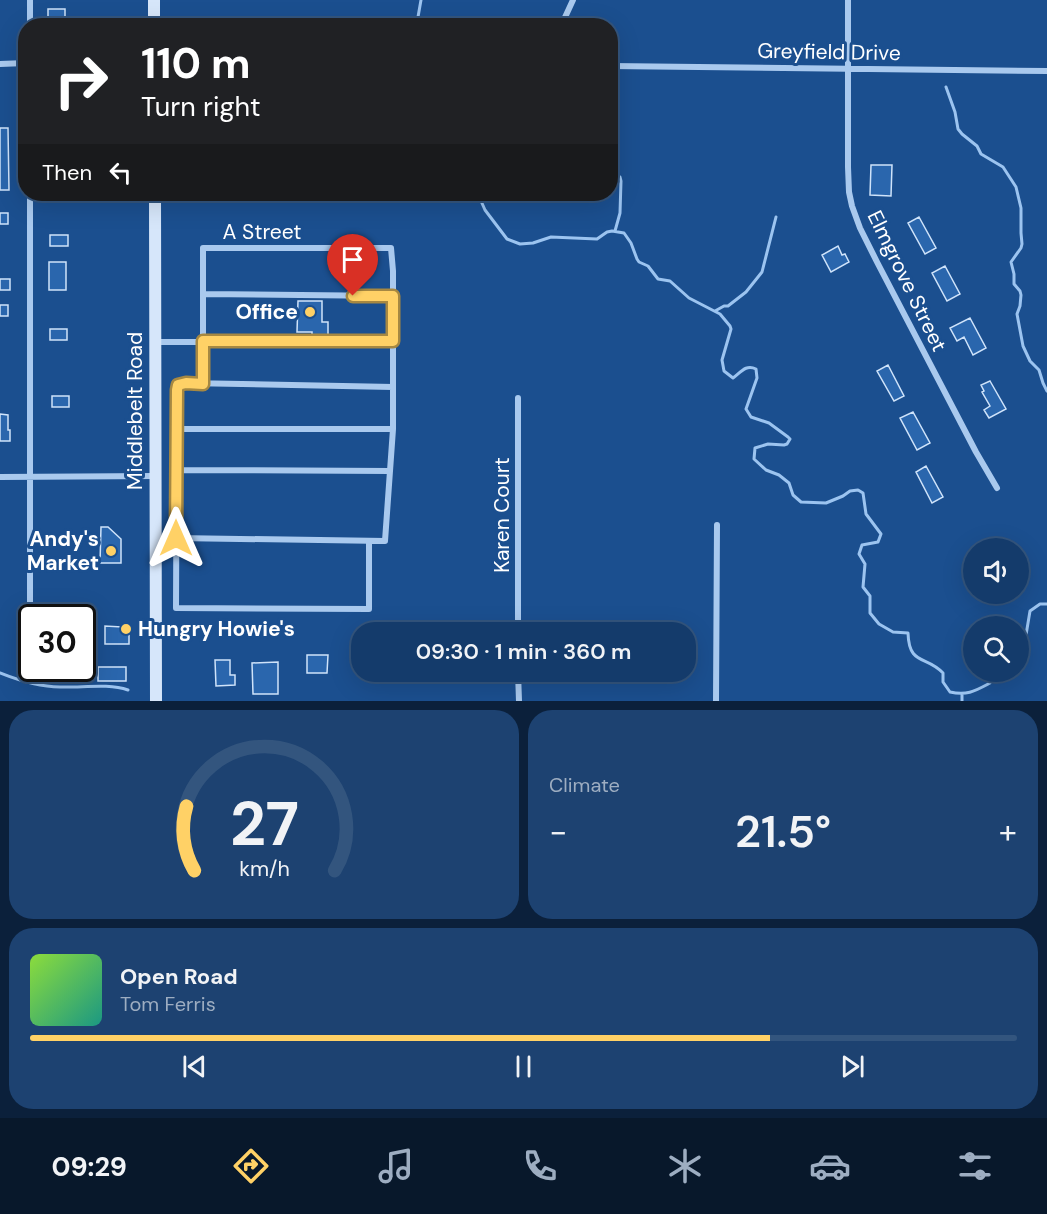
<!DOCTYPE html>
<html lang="en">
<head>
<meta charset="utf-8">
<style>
  body { margin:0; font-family:"DM Sans",sans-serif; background:#1d4271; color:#f1f3f6; height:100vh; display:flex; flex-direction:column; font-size:22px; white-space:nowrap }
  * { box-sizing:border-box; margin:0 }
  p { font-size:20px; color:#9dadc1 }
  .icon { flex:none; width:33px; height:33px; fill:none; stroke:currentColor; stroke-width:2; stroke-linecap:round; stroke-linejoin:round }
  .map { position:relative; height:701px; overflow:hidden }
  .panel { display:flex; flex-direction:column; gap:9px; padding:9px; background:#0b203b; flex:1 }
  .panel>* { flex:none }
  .banner { position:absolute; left:18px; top:18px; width:600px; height:183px; border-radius:24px; box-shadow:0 6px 24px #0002,0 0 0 2px #33557e; background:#202124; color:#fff; overflow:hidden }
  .buttons { position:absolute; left:963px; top:538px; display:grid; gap:12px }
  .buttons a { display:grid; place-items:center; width:66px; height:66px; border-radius:50%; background:#143b6b; box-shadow:0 6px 24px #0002,0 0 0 2px #33557e; font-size:30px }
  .speed { position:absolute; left:18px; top:604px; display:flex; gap:12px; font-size:30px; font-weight:700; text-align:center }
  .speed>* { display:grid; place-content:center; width:78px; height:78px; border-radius:50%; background:#143b6b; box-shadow:0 6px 24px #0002,0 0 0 2px #33557e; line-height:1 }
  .speed .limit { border:3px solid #111; border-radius:9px; background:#fff; color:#111 }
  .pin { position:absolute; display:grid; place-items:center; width:51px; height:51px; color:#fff; margin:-62px -26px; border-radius:50% 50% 50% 0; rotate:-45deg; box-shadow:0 0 6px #0007 }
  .pin .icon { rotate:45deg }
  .me { position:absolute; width:66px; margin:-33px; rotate:0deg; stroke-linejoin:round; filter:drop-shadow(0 0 4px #0008) }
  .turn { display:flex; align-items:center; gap:21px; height:126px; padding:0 24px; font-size:27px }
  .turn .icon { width:78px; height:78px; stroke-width:2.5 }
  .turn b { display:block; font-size:42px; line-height:51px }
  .then { display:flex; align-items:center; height:57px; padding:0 24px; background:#0003; gap:12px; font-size:22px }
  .big { font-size:45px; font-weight:600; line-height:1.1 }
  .panel .card { flex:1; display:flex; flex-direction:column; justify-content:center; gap:9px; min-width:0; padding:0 21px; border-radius:24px; background:#1d4271 }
  .panel .dial { align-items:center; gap:0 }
  .dial svg { height:156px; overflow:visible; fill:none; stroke:#33557e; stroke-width:7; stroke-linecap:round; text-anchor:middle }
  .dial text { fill:#f1f3f6; stroke:none }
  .song { display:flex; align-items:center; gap:18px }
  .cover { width:72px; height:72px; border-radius:9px; background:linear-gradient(135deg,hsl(90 70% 55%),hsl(170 70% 35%)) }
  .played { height:6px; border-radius:3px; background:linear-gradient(90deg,#ffd166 75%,#33557e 75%) }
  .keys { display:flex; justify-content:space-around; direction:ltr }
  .heat { display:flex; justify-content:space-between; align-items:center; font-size:33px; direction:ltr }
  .panel .tiles { flex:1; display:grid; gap:9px; grid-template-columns:1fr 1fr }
  .card:last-child { grid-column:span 2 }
  .trip { position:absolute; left:351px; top:622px; width:345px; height:60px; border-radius:24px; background:#143b6b; box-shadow:0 6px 24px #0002,0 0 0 2px #33557e; font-weight:600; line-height:60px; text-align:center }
  .menu { display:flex; height:96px; justify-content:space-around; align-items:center; background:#08182b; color:#9dadc1 }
  .menu .icon { width:42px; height:42px }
  .menu .on { color:#ffd166 }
  .menu b { font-size:27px; color:#f1f3f6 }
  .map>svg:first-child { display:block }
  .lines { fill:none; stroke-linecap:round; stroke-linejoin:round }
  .stream { stroke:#9cc4f0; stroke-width:3 }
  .building { fill:#2a66ad; stroke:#cfe3fa; stroke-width:1.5 }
  .street { stroke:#a9c9ee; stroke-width:6 }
  .secondary { stroke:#d6e6fa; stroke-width:12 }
  .route-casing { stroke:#a68842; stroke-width:15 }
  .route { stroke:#ffd166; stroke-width:10 }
  .poi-dot { fill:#ffd166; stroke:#1b4f8f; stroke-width:2 }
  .labels { text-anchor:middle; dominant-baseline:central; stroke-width:6; stroke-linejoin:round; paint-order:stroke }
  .street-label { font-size:21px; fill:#fff; stroke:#1b4f8f }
  .poi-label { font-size:21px; font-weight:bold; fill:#fff; stroke:#1b4f8f; text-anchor:end }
</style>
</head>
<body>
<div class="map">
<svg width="1047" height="701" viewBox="0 0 1047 701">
  <rect width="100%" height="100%" fill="#1b4f8f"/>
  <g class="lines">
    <path class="stream" d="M418,26v-9l3,-17
      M946,87l9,25 3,17 4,5 15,12 4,8 22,13 13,20 5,21v25l1,11 -1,4 -10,14 3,12v10l6,7 1,4 -1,11 -3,8 6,32 7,15 9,9 4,13 4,8
      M610,168l10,9 1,4 -1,32 -5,18
      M478,194l7,16 22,29 13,5 13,-1 18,-6 46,2 10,-7 5,-1 12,2 7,10 6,16 2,3 9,4 10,13 12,2 19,17 31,16 10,12 1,3 -9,31 2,11 9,7c8,-6 13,-14 23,-9l1,9 -11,31 5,8 18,6 19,14 2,2 -3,5 -3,1 -16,-1 -13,4 -1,11 12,11 13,5 10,8 4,12 8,7 25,1 17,-7 7,-5 8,-1 5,3 3,21 15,20 -3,8 -16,3 -3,9 6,10 -2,23 7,9v17l9,11 14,8 15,1c1,33 18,22 35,40v9l7,10c17,4 25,-1 40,-9l-2,-11
      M715,311l9,-5h4l18,-14 16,-20 14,-55
      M1018,644l8,-9 4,-24 10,-7h7
      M0,673c20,8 39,14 60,14 21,1 48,-4 68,3
      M962,701v-6"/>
  </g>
  <path class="building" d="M48,9h17v11h-17z
    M0,128h8l1,62h-9z
    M871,165h21l-1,31 -21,-1z
    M0,213h8v11h-8z
    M919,217l17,31 -11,6 -17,-31z
    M50,235h18v11h-18z
    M838,246l4,9 3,-1 4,8 -18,10 -9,-17z
    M49,262h17v28h-17z
    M945,266l15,28 -13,7 -15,-28z
    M0,279h10v11h-10z
    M298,301h24v21h6v14h-16v-4h-15z
    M0,305h8v11h-8z
    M970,318l16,30 -13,7 -9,-18 -7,4 -7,-13z
    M50,329h17v11h-17z
    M888,365l16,31 -10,5 -17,-30z
    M990,381l16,28 -17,9 -5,-8 6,-4 -8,-14 2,-1 -3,-6z
    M52,396h17v11h-17z
    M913,412l17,31 -13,7 -17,-32z
    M0,414l8,1v15h2v11h-10z
    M926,466l17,31 -11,6 -16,-31z
    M101,527h7l13,12v24h-21z
    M122,625h7v19h-24v-18l17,1z
    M307,655h21l-1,18h-20z
    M215,660h15v15h5v10l-19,1z
    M278,662v32h-25l-1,-31z
    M98,667h28v14h-28z"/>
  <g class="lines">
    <path class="street" d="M30,0v26
      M848,0v167l1,25 3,14 8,22 17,34 99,190 21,36
      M561,26l12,-26
      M0,64l26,-1
      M610,66l437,5
      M30,194v470
      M203,294l190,2
      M154,342l239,-1
      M518,398v235
      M176,429h217
      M176,470l214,1
      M0,477l155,-1
      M176,538l209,3 8,-112v-158l-2,-23h-188v136
      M369,541v68l-193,-1 1,-217 2,-6 7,-2 207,4
      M518,672l1,29
      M716,701l1,-176"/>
    <path class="secondary" d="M154,0v26
      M155,194l1,507"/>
  </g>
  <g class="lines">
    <g class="route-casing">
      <path id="route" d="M176,538l1,-148 1,-5 8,-2 17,1v-43h190v-45h-40"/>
    </g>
    <use href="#route" class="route"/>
  </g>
  <g class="poi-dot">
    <circle cx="310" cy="312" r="6"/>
    <circle cx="111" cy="551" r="6"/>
    <circle cx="126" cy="629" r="6"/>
  </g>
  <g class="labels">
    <g class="street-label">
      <text transform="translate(829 52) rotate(1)">Greyfield Drive</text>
      <text x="262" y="232">A Street</text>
      <text transform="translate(907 281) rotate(64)">Elmgrove Street</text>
      <text transform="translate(135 411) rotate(-90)">Middlebelt Road</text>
      <text transform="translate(502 515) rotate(-90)">Karen Court</text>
    </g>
    <g class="poi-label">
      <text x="298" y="312">Office</text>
      <text x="99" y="539">Andy's<tspan x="99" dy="24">Market</tspan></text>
      <text x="138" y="629" text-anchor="start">Hungry Howie's</text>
    </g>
  </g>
</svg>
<div class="buttons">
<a><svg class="icon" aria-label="sound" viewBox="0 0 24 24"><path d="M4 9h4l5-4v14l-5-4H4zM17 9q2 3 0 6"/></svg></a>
<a><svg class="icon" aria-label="search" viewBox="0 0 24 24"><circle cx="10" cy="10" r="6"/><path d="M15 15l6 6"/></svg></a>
</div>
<div class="speed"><div class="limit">30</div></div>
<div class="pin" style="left:353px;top:296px;background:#d93025"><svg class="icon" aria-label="arrive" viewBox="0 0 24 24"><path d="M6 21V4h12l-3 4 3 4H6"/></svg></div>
<svg class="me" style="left:176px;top:538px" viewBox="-20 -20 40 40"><path d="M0-17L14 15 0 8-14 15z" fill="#ffd166" stroke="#fff" stroke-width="4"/></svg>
<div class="trip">09:30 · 1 min · 360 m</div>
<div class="banner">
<div class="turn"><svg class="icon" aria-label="right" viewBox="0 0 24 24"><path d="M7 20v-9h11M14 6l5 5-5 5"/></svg><div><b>110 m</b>Turn right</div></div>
<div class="then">Then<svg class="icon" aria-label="left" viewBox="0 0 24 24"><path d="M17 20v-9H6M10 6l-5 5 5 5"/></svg></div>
</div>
</div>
<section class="panel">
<div class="tiles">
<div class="card dial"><svg viewBox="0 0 100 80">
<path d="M14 69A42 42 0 1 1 86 69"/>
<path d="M14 69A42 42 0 0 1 10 36" stroke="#ffd166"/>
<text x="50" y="56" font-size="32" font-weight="700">27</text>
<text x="50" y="72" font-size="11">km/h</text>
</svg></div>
<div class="card"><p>Climate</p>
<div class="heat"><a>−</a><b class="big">21.5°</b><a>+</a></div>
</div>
<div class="card">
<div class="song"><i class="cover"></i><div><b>Open Road</b><p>Tom Ferris</p></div></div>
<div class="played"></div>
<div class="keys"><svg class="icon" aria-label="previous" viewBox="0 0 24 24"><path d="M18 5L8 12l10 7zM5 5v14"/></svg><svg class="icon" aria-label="pause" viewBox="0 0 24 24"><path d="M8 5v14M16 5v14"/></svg><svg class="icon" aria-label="next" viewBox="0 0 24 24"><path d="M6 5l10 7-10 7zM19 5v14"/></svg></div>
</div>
</div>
</section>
<nav class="menu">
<b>09:29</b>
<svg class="icon on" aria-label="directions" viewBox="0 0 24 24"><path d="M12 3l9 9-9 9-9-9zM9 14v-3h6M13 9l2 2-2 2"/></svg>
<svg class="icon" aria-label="music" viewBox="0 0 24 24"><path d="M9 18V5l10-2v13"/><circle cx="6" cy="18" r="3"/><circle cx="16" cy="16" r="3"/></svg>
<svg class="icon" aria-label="phone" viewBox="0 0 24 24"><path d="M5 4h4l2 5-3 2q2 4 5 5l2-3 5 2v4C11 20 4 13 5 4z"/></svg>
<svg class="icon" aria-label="climate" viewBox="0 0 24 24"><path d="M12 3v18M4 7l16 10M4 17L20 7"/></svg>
<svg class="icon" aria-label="car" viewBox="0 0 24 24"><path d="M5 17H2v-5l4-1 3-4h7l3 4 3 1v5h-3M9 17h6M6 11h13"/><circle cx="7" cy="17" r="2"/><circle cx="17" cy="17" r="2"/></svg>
<svg class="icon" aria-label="filters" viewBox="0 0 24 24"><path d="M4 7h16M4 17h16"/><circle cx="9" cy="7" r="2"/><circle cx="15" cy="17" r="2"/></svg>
</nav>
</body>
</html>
